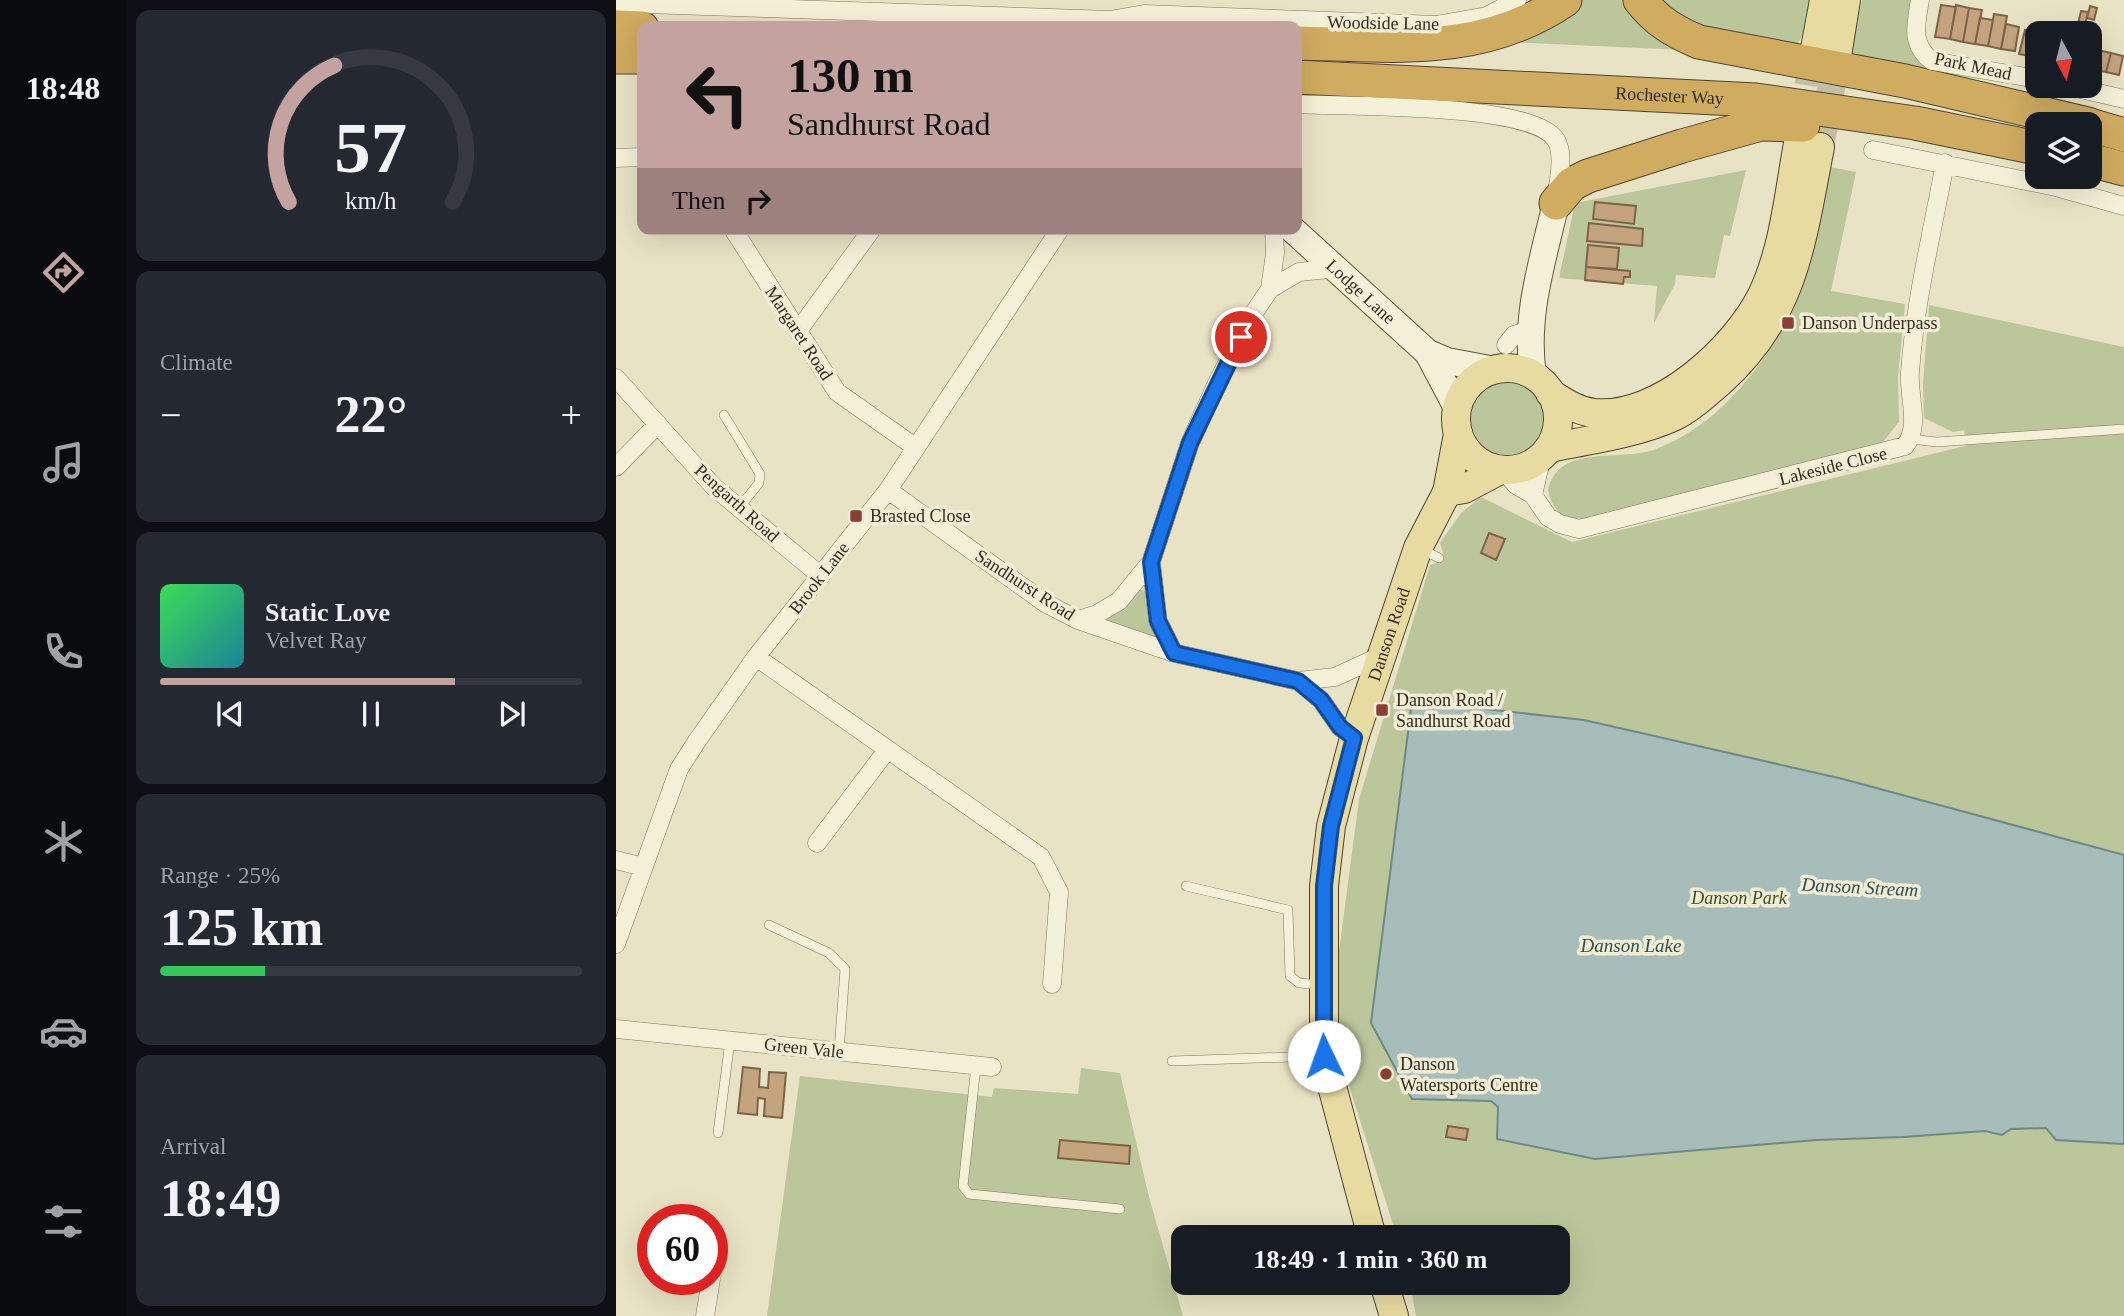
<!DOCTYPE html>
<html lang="en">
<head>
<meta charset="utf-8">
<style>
  body { margin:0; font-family:"Times New Roman",serif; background:#242831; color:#f1f3f6; height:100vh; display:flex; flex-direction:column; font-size:26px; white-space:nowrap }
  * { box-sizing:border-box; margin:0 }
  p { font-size:23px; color:#9ea1a6 }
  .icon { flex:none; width:38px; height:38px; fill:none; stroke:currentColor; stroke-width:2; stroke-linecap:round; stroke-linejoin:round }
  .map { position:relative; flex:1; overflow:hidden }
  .drawer { display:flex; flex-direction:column; gap:10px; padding:10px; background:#0d0f14; width:490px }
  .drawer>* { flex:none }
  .top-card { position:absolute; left:21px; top:21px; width:665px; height:214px; border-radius:14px; box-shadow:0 7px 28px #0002; background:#c3a29f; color:#111; overflow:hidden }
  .needle { width:46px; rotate:173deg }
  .fabs { position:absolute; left:1409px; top:21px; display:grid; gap:14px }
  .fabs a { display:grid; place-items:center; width:77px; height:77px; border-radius:14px; background:#171b24; box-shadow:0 7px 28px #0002; font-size:35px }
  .speed { position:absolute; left:21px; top:1204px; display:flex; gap:14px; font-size:35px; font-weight:700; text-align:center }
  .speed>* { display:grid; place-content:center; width:91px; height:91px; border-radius:50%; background:#171b24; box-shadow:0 7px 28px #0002; line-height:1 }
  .speed .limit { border:10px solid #d22; background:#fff; color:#111 }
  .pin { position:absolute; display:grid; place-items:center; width:60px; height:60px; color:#fff; margin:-30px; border:4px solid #fff; border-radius:50%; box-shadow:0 2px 7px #0007 }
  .me { position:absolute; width:77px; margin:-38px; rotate:357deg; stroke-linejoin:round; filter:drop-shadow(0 0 5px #0008) }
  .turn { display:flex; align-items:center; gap:24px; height:147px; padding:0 35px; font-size:32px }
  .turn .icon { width:91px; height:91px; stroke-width:2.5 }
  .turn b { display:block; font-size:49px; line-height:60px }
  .then { display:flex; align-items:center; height:66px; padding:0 35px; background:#0003; gap:14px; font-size:26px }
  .big { font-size:52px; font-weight:800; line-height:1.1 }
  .drawer .widget { flex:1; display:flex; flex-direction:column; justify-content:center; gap:10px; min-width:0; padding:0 24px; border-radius:14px; background:#242831 }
  .drawer .dial { align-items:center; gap:0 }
  .dial svg { height:182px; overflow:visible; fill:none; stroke:#363941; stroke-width:7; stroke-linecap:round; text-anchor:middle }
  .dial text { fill:#f1f3f6; stroke:none }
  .song { display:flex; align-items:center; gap:21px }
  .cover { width:84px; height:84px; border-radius:10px; background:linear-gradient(135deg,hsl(130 70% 55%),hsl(190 70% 35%)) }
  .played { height:7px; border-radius:4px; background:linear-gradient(90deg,#c3a29f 70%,#363941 70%) }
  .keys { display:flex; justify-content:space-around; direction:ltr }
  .heat { display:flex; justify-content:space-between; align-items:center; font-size:38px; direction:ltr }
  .charge { height:10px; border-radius:5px; background:linear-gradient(90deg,#34c759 25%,#363941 0) }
  .trip { position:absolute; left:555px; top:1225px; width:399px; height:70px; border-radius:14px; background:#171b24; box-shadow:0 7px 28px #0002; font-weight:800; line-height:70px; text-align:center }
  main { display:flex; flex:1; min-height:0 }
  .tabs { display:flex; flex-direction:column; width:126px; justify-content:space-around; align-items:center; background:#090b0e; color:#9ea1a6 }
  .tabs .icon { width:49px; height:49px }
  .tabs .selected { color:#c3a29f }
  .tabs b { font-size:32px; color:#f1f3f6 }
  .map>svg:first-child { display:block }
  .green { fill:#bbc69a }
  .water { fill:#a6bdb9; stroke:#6e8a87; stroke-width:2 }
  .building { fill:#c3a47f; stroke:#7e6346; stroke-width:2 }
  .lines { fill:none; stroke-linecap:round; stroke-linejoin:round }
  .primary-tunnel { stroke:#c5bea4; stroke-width:28; stroke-dasharray:28 14; stroke-linecap:butt }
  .lane-casing { stroke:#82755d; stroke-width:10 }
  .street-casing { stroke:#82755d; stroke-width:19 }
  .secondary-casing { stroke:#645740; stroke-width:28 }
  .primary-casing { stroke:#504431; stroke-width:30 }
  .highway-casing { stroke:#504431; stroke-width:35 }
  .lane { stroke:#f5f0d8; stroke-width:9 }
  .street { stroke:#f5f0d8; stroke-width:18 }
  .secondary { stroke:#f5f0d8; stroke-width:26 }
  .primary { stroke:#e8dba1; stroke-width:28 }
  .highway { stroke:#cfac5f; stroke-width:33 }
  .route-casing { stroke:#114b97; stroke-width:18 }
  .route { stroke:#1a73e8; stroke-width:12 }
  .poi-dot { fill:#8a3e34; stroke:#f1ecd4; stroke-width:2.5 }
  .labels { text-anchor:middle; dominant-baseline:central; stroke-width:7; stroke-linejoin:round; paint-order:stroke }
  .street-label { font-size:18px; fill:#342c1f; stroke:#f1ecd4 }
  .poi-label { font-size:18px; fill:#342c1f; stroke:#f1ecd4; text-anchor:start }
  .park-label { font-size:18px; font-style:italic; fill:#404e28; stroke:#f1ecd4 }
  .water-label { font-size:19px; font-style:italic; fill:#305052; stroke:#f1ecd4 }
</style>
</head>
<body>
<main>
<nav class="tabs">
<b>18:48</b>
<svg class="icon selected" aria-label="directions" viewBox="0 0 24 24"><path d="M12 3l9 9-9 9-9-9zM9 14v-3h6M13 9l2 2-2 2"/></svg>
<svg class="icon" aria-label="music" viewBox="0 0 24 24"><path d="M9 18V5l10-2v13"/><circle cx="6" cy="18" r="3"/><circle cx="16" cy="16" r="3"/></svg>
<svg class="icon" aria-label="phone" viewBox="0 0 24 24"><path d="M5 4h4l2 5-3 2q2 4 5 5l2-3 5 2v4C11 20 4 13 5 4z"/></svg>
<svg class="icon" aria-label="climate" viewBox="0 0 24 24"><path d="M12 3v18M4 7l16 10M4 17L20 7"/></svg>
<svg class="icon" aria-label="car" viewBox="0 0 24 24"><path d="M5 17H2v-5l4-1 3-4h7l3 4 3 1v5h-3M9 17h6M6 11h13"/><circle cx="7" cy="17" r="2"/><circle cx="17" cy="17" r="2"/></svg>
<svg class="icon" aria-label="filters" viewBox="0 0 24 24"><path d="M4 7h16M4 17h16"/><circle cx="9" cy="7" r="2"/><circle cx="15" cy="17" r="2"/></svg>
</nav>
<section class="drawer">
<div class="widget dial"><svg viewBox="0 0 100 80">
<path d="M14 69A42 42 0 1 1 86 69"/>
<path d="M14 69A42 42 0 0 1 34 9" stroke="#c3a29f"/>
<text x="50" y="56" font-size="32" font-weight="700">57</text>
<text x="50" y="72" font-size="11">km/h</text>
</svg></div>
<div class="widget"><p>Climate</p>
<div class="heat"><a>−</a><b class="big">22°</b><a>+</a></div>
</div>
<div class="widget">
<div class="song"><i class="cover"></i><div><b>Static Love</b><p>Velvet Ray</p></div></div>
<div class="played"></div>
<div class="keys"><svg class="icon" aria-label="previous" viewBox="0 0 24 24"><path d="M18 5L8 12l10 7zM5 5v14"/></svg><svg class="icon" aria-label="pause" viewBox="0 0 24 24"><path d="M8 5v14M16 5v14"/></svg><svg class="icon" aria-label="next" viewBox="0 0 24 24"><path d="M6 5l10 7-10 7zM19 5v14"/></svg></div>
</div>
<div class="widget"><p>Range · 25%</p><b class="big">125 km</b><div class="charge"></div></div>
<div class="widget"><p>Arrival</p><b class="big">18:49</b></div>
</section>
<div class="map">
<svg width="1508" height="1316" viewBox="0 0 1508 1316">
  <rect width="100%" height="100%" fill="#e9e3c5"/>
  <path class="green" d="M963,0h51l54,50 -176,-8z
    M1034,0h159l-7,36 -5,9 -79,-7z
    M1246,0h51c-4,30 -11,41 12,64l-2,9 -70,-12 -1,-14z
    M1214,167l26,5 -25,119 74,13 -7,73 1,45 -16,20 -300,80c-21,-2 -30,-12 -35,-31 10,-49 71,-28 108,-42 24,-9 49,-26 67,-43 74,-73 90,-141 107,-239z
    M1130,170l-16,66 -6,-1 -9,43 -39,-3 -1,9 -21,39 3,-37 -98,-8 16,-75z
    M1313,305l195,42v969h-708l-6,-33h148v-46h-161l-47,-148 -17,-92 26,-198 71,-234 9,-3 4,-9 -3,-10 21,-30 20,-16 91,45 393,-96 -1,-16 -11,2 -29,-14 -1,-34z
    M855 419a36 36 0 1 1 72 0a36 36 0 1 1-72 0Z
    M523,589l6,2 14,49 -57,-15 2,-5z
    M465,1068l39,5 29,124 34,119h-416l33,-240 192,21 2,-9 84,6z"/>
  <path class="water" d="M796,701l172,19 259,59 281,76v289l-68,-4 -10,-12 -35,1 -9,6 -17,-4 -82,6 -87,3 -221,19 -98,-20 1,-32 -7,-6 -79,-2 -41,-76z"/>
  <path class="building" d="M1325,5l15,2 -6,32 -15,-2z
    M1340,5l13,3 -6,34 -13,-3z
    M1474,6l7,2 -3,12 -7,-2z
    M1353,8l13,2 -7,34 -12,-2z
    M1465,11l7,1 -3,13 -7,-1z
    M1378,14l13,2 -6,33 -13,-3z
    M1364,18l13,2 -5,26 -13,-2z
    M1390,24l13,3 -4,24 -14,-2z
    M1425,25l12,2 -1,6h-13z
    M1409,30l14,3 -5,24 -15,-3z
    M1475,42l8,2 -6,25 -3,-1z
    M1482,50l13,3 -5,19 -13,-3z
    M1495,53l12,3 -4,19 -13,-3z
    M979,202l41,4 -2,18 -41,-5z
    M973,223l54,6 -1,17 -55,-5z
    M972,245l31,3 -2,21 -31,-2z
    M970,267l44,4v6h-6l-1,7 -38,-4z
    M873,533l16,6 -9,21 -15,-7z
    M127,1067l17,2 -1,18 9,1 1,-16 17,1 -4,45 -18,-2 1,-17 -7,-1 -1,17 -19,-2z
    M832,1126l20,3 -2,11 -20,-3z
    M444,1140l70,6 -1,18 -71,-6z"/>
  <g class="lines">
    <path class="primary-tunnel" d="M1185,127l13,-73
      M1204,147l17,-91"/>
    <g class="lane-casing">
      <path id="lane" d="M108,415l36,59 -1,9 -20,25
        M1294,439l27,3 187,-13
        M807,550l16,8
        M570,886l102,24 2,66 9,7 21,2
        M153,925l60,28 16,16 -6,83
        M556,1061l147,-5
        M360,1066l-13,120 6,8 151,15
        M102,1133l12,-92"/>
    </g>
    <g class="street-casing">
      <path id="street" d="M1304,0c-4,25 -10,44 12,61l105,18
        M0,3l494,17 34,-6 292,11 51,-9 30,-16
        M1452,86l56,13
        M681,104c47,3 236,-2 259,36 9,15 2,40 1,57
        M1257,150l183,37 68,19
        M0,158l26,-1
        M117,229l104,163 78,55
        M654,289l5,-36 -1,-24
        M182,331l74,-102
        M890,345l8,-10 14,-4
        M0,378l98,109 107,89
        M0,467l42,-43
        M888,471l12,14 17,10 15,22 12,7 19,5 326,-83c16,-20 3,-50 5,-74 5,-70 22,-139 35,-209
        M272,490l157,113 33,17 96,33 124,28 37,-4 46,-21
        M917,495l9,-39
        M535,562l7,59 16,32
        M462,620l19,-6 22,-13 32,-39 39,-119 27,-60 36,-69 17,-25 29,-17 39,-4
        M140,657l285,200 18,35 -7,92
        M682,681l23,19 19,27 14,11
        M201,843l70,-93
        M0,860l27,7
        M0,944l63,-175 18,-28 59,-84 132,-167 172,-261
        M0,1029l376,38
        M89,1316l6,-37"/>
    </g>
    <g class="secondary-casing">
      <g id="secondary">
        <path id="s1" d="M676,229l136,124 19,8 48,9"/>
        <path d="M812,353l29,55"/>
        <path d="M917,375c-9,-59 10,-115 23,-172"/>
      </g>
    </g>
    <g class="primary-casing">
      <g id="primary">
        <path d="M1198,54l10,-54"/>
        <path d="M1221,56l9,-56"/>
        <circle cx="891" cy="419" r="51"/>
        <path d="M934,393c14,9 27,18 44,20 65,6 141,-64 168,-118 22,-46 27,-102 36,-152"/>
        <path d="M933,448c41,-8 86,-14 124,-31 17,-8 33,-23 47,-35 75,-66 82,-143 100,-235"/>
        <path d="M831,492l17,-3 36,-19"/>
        <path id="s2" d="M756,1237l-48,-181v-170l7,-60 23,-88 64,-190 29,-56 11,-58"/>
        <path d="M768,1283l10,33"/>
      </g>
    </g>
    <g class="highway-casing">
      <g id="highway">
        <path d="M1024,0c16,21 35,32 59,42l206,39 183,43"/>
        <path d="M0,27l26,1"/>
        <path d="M681,43c96,2 184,14 268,-43"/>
        <path d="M0,57h26"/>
        <path id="s3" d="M681,77l459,23 159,23 122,25"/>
        <path d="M1474,125l34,10"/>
        <path d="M1474,160l34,9"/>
        <path d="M940,203l16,-19 16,-8 94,-30 79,-22 42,1"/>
      </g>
    </g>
    <use href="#lane" class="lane"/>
    <use href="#street" class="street"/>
    <use href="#secondary" class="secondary"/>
    <use href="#primary" class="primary"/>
    <use href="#highway" class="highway"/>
  </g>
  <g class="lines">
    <g class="route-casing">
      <path id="route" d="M625,337l-51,106 -39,119 7,59 16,32 124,28 23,19 19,27 14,11 -23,88 -7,60v170"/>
    </g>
    <use href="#route" class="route"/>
  </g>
  <g class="poi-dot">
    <rect x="1165" y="316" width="14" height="14" rx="3.5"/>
    <rect x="233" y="509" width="14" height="14" rx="3.5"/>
    <rect x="759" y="703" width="14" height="14" rx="3.5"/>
    <circle cx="770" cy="1074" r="7"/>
  </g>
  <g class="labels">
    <g class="street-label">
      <text transform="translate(767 23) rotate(1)">Woodside Lane</text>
      <text transform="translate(1357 66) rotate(12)">Park Mead</text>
      <text stroke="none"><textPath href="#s3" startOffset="373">Rochester Way</textPath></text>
      <text stroke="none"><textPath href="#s1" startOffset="93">Lodge Lane</textPath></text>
      <text transform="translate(183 333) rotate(57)">Margaret Road</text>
      <text transform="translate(1217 466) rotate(-14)">Lakeside Close</text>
      <text transform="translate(121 503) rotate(42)">Pengarth Road</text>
      <text transform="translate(203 578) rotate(-52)">Brook Lane</text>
      <text transform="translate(409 585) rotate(33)">Sandhurst Road</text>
      <text stroke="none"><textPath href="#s2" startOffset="618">Danson Road</textPath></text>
      <text transform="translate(188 1048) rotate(6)">Green Vale</text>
    </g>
    <g class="poi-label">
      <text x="1186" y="323">Danson Underpass</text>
      <text x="254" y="516">Brasted Close</text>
      <text x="780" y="700">Danson Road /<tspan x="780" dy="21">Sandhurst Road</tspan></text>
      <text x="784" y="1064">Danson<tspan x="784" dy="21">Watersports Centre</tspan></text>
    </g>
    <g class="park-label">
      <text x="1123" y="898">Danson Park</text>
    </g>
    <g class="water-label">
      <text transform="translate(1244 887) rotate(3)">Danson Stream</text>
      <text x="1015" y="945">Danson Lake</text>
    </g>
  </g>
</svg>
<div class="fabs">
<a><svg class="needle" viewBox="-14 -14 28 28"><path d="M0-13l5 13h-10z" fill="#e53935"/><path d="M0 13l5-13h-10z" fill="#9ea1a6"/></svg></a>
<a><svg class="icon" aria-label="layers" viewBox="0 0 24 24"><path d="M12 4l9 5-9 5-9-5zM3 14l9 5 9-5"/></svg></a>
</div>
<div class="speed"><div class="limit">60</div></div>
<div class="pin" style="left:625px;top:337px;background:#d93025"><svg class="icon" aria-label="arrive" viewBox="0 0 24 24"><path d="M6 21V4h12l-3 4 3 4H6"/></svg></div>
<svg class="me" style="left:708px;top:1056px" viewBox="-20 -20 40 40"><circle r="19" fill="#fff"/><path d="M0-13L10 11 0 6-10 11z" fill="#1a73e8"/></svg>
<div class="trip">18:49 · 1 min · 360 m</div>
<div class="top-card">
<div class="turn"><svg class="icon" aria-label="left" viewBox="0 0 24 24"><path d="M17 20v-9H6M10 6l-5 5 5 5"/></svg><div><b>130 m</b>Sandhurst Road</div></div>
<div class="then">Then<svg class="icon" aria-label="right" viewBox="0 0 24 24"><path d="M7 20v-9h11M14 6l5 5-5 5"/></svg></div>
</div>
</div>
</main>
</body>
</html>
